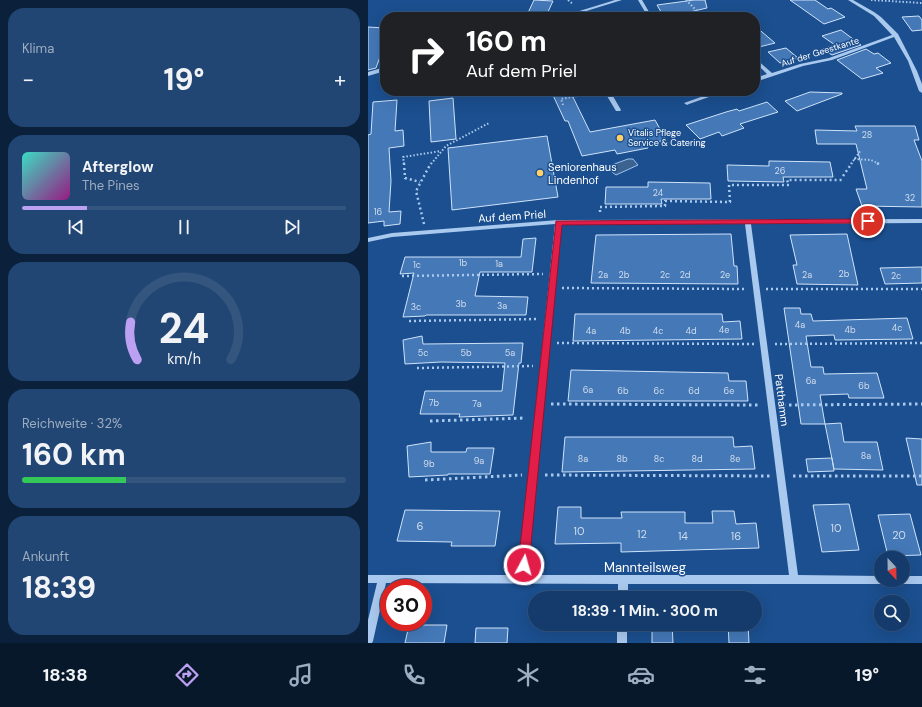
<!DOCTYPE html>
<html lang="de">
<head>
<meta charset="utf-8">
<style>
  body { margin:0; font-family:"DM Sans",sans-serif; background:#214673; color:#f1f3f6; height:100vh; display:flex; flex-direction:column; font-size:15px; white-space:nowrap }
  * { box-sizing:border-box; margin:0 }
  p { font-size:13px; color:#9dadc1 }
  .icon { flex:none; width:22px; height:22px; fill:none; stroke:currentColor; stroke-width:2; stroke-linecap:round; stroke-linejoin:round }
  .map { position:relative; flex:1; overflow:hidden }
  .drawer { display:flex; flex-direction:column; gap:8px; padding:8px; background:#0b203b; width:368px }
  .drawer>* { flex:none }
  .top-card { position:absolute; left:12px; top:12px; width:380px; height:84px; border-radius:16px; box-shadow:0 4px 16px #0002,0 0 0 1px #33557e; background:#202124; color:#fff; overflow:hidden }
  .needle { width:26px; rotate:158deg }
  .controls { position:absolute; left:506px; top:551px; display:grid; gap:8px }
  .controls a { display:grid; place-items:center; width:36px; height:36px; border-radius:50%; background:#143b6b; box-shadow:0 4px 16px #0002,0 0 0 1px #33557e; font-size:20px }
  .speed { position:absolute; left:12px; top:579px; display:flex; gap:8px; font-size:20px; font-weight:700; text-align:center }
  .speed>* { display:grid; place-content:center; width:52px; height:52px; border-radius:50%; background:#143b6b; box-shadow:0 4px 16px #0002,0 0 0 1px #33557e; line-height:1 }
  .speed .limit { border:6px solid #d22; background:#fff; color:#111 }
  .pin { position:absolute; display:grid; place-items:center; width:34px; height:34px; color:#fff; margin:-17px; border:2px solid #fff; border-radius:50%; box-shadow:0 1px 4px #0007 }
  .me { position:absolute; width:44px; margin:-22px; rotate:6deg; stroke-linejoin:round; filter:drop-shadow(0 0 3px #0008) }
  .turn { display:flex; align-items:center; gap:14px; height:84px; padding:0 20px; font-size:18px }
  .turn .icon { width:52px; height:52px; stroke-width:2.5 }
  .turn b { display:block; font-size:28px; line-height:34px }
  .big { font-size:30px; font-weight:700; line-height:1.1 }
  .drawer .tile { flex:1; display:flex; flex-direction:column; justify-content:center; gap:6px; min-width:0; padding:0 14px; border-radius:16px; background:#214673 }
  .drawer .dial { align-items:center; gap:0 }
  .dial svg { height:104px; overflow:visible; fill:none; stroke:#33557e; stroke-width:7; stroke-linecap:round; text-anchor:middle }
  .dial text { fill:#f1f3f6; stroke:none }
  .song { display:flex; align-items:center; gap:12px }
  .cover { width:48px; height:48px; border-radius:6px; background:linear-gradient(135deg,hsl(170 70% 55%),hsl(310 70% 35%)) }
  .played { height:4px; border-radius:2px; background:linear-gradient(90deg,#bca0f2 20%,#33557e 20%) }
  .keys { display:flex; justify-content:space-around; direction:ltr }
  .heat { display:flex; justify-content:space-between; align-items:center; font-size:22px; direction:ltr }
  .charge { height:6px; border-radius:3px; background:linear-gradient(90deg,#34c759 32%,#33557e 0) }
  .trip { position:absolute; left:160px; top:591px; width:234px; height:40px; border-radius:20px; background:#143b6b; box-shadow:0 4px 16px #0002,0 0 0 1px #33557e; font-weight:700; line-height:40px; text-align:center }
  .tabs { display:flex; height:64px; justify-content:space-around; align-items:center; background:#08182b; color:#9dadc1 }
  .tabs .icon { width:28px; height:28px }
  .tabs .selected { color:#bca0f2 }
  .tabs b { font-size:18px; color:#f1f3f6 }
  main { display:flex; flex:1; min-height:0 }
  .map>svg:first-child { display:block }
  .water { fill:#3c6290; stroke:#9cc4f0 }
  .building { fill:#4478b7; stroke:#cfe3fa }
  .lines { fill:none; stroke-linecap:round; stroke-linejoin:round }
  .path-far2 { stroke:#a9c9ee; stroke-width:2; stroke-dasharray:1.5 2; stroke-linecap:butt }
  .path-far1 { stroke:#a9c9ee; stroke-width:2.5; stroke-dasharray:2 3; stroke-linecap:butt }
  .path { stroke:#a9c9ee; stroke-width:3; stroke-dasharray:2.5 3.5; stroke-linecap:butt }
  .minor { fill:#a9c9ee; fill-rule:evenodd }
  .route { fill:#e11d48; stroke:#92132f }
  .poi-dot { fill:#ffd166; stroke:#1b4f8f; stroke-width:1.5 }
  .labels { text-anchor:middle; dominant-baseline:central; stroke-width:3; stroke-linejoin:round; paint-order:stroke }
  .far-street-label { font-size:9px; fill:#fff; stroke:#1b4f8f }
  .far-poi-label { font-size:9px; fill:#fff; stroke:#1b4f8f; text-anchor:start }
  .number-label { font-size:9px; fill:#d0dded }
  .poi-label { font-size:11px; fill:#fff; stroke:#1b4f8f; text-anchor:start }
  .street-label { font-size:11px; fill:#fff; stroke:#1b4f8f }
  .near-number-label { font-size:11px; fill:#d0dded }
  .near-street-label { font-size:13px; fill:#fff; stroke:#1b4f8f }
</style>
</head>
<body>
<main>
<section class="drawer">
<div class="tile"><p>Klima</p>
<div class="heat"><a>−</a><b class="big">19°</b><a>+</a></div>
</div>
<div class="tile">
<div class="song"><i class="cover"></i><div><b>Afterglow</b><p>The Pines</p></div></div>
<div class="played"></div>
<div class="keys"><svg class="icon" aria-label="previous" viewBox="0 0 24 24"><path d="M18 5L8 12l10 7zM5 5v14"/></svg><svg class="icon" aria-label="pause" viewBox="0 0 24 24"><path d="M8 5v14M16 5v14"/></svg><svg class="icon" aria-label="next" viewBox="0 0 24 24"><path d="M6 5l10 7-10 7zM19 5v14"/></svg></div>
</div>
<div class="tile dial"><svg viewBox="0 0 100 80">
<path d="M14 69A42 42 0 1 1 86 69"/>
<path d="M14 69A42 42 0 0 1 9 40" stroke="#bca0f2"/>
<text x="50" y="56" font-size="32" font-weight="700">24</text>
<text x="50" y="72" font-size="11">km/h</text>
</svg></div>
<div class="tile"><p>Reichweite · 32%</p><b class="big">160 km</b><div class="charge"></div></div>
<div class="tile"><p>Ankunft</p><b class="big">18:39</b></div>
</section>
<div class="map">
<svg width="554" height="643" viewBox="0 0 554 643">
  <rect width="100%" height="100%" fill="#1b4f8f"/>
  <path class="water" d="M260,159h5l5,6 -22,10 -8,-6 1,-3z"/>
  <path class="building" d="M166,0l19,1 -7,15 -19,-1z
    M326,0h11l2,8 -22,5 1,1 -22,3 -7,-12z
    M422,0h25l13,9 3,-1 14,9 -21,7z
    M551,16l3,4v10l-10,1 -10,-14z
    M387,26l20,17 -20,5z
    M0,27l17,1v15l-9,25 -8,2z
    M473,30l20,15 -29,10 -9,-6 12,-4 -13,-9z
    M418,48l12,10 -18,5 -12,-11z
    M498,49l8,5 4,-1 13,10 -15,5 7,5 -21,6 -25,-19z
    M183,91h19l20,41 65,-12 11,20 -20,4 2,4 -31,6 -2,-4 -33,6 -14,-35h-3z
    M442,92l32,1v1l-45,17 -12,-10z
    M85,98l3,41 -25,3 -2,-41z
    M29,100l-2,31 8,-1 1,16 -15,2 2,33 -2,31 12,-1 -1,13 -16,2v-5l-16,2v-88l3,-1 2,-32z
    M399,102l11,10 -38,12 4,4 -22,8 -3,-4 -19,7 -14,-14 40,-13 11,-3 2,2z
    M487,126h60l4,14h-5l8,21v46l-60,-1 -6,-17h11l-11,-45h-39l-2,-14 42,1z
    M179,136l11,61 -106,13 -4,-62z
    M401,161l61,1 3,15h-50l1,5 -56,-1 -1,-16 42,1z
    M280,182l62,1 1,16h-50l1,5h-57l1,-17h42z
    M363,234l3,32h3l1,18 -147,-1 5,-48z
    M479,234l11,51 -61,-1 -4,-19h4l-7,-30z
    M168,238l-4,34h-52l-5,24 53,1 -2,18h-100l-1,1 -22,1 11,-44 -14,1 5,-17h116l2,-18z
    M554,267v16l-37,1 -5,-16z
    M416,308h16l1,6h10l2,7 94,-3 6,21 -78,1 -1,-5 -28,1 5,31h12l1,7 53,-1 7,25h-35l-1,-4 -28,1 5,29h-24z
    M207,314h147l1,8 17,-1 2,18 -169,2z
    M54,336l1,8 100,-1 -2,20h-2l-6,52 -54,2 1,-3h-40l5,-23h77l3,-28 -64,-1 -36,2 -2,-24z
    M203,370l157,3 1,8h17l2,20h-180z
    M473,423l3,19h33l6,28 -49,-1 -9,-45z
    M197,437h168l1,10 18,-1 3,23 -193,3z
    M538,438l16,1v46h-5z
    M63,442v10h35l1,-4h27l-4,26h-42v1l-39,2 -2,-31z
    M464,458l2,13 -26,1 -2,-13z
    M481,504l10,46 -37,2 -9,-47z
    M190,507h23v11h41l-1,-6h64v11h28l-1,-12h22l2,13 20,-1 3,25 -138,4v-9l-66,1z
    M37,510l95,1 -5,35h-44l1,-4 -55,-1z
    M542,514l11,41 -33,1 -10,-41z
    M284,624h20l1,19h-21z
    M360,624h20l1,19h-20z
    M41,625h38l-3,18h-39z
    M108,628h32l-1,15h-32z"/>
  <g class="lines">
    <path class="path-far2" d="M200,0l5,4
      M318,0l17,17
      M503,0l51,3
      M195,105l-2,-6 36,-7
      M486,159l17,1 8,4
      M36,164l-1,-7 38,-6
      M63,164l15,-18 43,-23
      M483,164l10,-14"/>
    <path class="path-far1" d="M36,163l1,15 15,4
      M509,163l3,2
      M475,176l9,-13
      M232,212v-5l65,-1v-5l65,1 -1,-17h60l-2,-5h56
      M56,224l-8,-33 15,-28
      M34,276l141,-2
      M194,288l183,1
      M398,289h156
      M41,321l129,-2
      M189,343l197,1
      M407,344l147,-1
      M49,368l116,-2"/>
    <path class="path" d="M183,404l209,1
      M415,405l139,-1
      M62,421l96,-3
      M177,475l225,1
      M425,476h129
      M57,480l97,-5"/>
    <path class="minor" d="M247,0h7l-55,17h-7z
      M270,0h4l10,17h-4z
      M480,0h5l21,12 7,5 17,17 19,37 5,13v9l-3,-2 -11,-30 -14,-24 -62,23 -29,6 -48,16v-4l12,-4 -12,-12v-4l17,15 28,-9 29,-6 63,-23 -18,-19z
      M17,67v4l-17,5v-4z
      M236,91h6l11,19 -1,1h-4z
      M350,91h8l-37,13 -2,1 -3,-2z
      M554,219v4l-171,1 47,351 83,1v4h22v-4h19v8h-294v14h-10v-14l-232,-1 -13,58 -1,2h-4v-23l9,-37h-9v-8h150l37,-351 -163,13 -24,5v-4l24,-5 166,-13zM193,224h184l44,351h-262z
      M249,624h10v19h-10z"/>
  </g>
  <path class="route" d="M500,219h3v4l-309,2 -33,340 -1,4 -4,1 -4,-1 -2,-4 38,-344z"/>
  <g class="poi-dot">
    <circle cx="252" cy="138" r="4"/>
    <circle cx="172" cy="173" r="4"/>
  </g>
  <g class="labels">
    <g class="far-street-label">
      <text transform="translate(452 52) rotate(-17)">Auf der Geestkante</text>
    </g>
    <g class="far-poi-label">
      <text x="260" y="133">Vitalis Pflege<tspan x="260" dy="10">Service &amp; Catering</tspan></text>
    </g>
    <g class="number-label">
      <text x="499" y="135">28</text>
      <text x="412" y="171">26</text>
      <text x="290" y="193">24</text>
      <text x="542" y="198">32</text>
      <text x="10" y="212">16</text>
      <text x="95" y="263">1b</text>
      <text x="131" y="264">1a</text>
      <text x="49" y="265">1c</text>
      <text x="476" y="274">2b</text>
      <text x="235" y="275">2a</text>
      <text x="256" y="275">2b</text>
      <text x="297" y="275">2c</text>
      <text x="317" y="275">2d</text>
      <text x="357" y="275">2e</text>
      <text x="439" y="275">2a</text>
      <text x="528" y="276">2c</text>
      <text x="93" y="304">3b</text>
      <text x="134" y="306">3a</text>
      <text x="48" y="307">3c</text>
      <text x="432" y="325">4a</text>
      <text x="529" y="328">4c</text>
      <text x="356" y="330">4e</text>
      <text x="482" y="330">4b</text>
      <text x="223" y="331">4a</text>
      <text x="257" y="331">4b</text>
      <text x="290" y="331">4c</text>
      <text x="323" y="331">4d</text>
      <text x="55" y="353">5c</text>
      <text x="98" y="353">5b</text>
      <text x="142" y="353">5a</text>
      <text x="443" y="381">6a</text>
      <text x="496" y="386">6b</text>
      <text x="220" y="390">6a</text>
      <text x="255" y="391">6b</text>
      <text x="291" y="391">6c</text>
      <text x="326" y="391">6d</text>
      <text x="361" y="391">6e</text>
      <text x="66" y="403">7b</text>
      <text x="109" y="404">7a</text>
      <text x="498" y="456">8a</text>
      <text x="215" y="459">8a</text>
      <text x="254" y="459">8b</text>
      <text x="291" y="459">8c</text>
      <text x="329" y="459">8d</text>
      <text x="367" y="459">8e</text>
      <text x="111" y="461">9a</text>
      <text x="61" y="464">9b</text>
    </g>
    <g class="poi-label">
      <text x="180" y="167">Seniorenhaus<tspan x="180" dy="13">Lindenhof</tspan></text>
    </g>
    <g class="street-label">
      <text transform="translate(144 216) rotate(-4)">Auf dem Priel</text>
      <text transform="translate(414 400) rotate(83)">Patthamm</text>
    </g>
    <g class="near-number-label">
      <text x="52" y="526">6</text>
      <text x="468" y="528">10</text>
      <text x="211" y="531">10</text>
      <text x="274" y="534">12</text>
      <text x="531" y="535">20</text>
      <text x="315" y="536">14</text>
      <text x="368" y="536">16</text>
    </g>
    <g class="near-street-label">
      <text x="277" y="567">Mannteilsweg</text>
    </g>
  </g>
</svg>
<div class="controls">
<a><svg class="needle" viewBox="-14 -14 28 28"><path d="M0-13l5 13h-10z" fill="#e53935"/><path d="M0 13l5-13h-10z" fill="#9dadc1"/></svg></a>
<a><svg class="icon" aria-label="search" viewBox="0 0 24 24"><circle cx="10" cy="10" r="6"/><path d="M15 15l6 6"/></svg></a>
</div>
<div class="speed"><div class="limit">30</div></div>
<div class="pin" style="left:500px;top:221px;background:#d93025"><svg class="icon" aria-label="arrive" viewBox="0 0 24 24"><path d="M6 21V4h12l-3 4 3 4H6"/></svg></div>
<svg class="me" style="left:156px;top:565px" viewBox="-20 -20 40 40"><circle r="17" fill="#e11d48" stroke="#fff" stroke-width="3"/><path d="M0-11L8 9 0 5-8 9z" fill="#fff"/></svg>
<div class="trip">18:39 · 1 Min. · 300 m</div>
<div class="top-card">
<div class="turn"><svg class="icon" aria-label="right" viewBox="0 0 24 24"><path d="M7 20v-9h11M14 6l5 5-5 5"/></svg><div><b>160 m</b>Auf dem Priel</div></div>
</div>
</div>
</main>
<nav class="tabs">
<b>18:38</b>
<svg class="icon selected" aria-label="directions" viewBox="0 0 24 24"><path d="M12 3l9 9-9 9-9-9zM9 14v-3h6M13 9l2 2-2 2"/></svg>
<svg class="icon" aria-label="music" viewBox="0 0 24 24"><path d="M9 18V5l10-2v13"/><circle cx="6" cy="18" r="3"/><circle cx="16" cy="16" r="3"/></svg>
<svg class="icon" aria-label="phone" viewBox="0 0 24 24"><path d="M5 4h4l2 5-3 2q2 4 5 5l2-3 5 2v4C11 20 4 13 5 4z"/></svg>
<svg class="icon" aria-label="climate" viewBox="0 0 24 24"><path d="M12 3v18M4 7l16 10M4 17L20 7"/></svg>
<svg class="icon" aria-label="car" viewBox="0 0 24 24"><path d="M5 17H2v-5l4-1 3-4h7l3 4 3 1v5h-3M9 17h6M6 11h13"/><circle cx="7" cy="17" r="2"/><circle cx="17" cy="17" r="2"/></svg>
<svg class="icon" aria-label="filters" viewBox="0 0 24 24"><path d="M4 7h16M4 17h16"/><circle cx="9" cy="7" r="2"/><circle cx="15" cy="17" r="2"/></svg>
<b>19°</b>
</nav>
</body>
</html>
